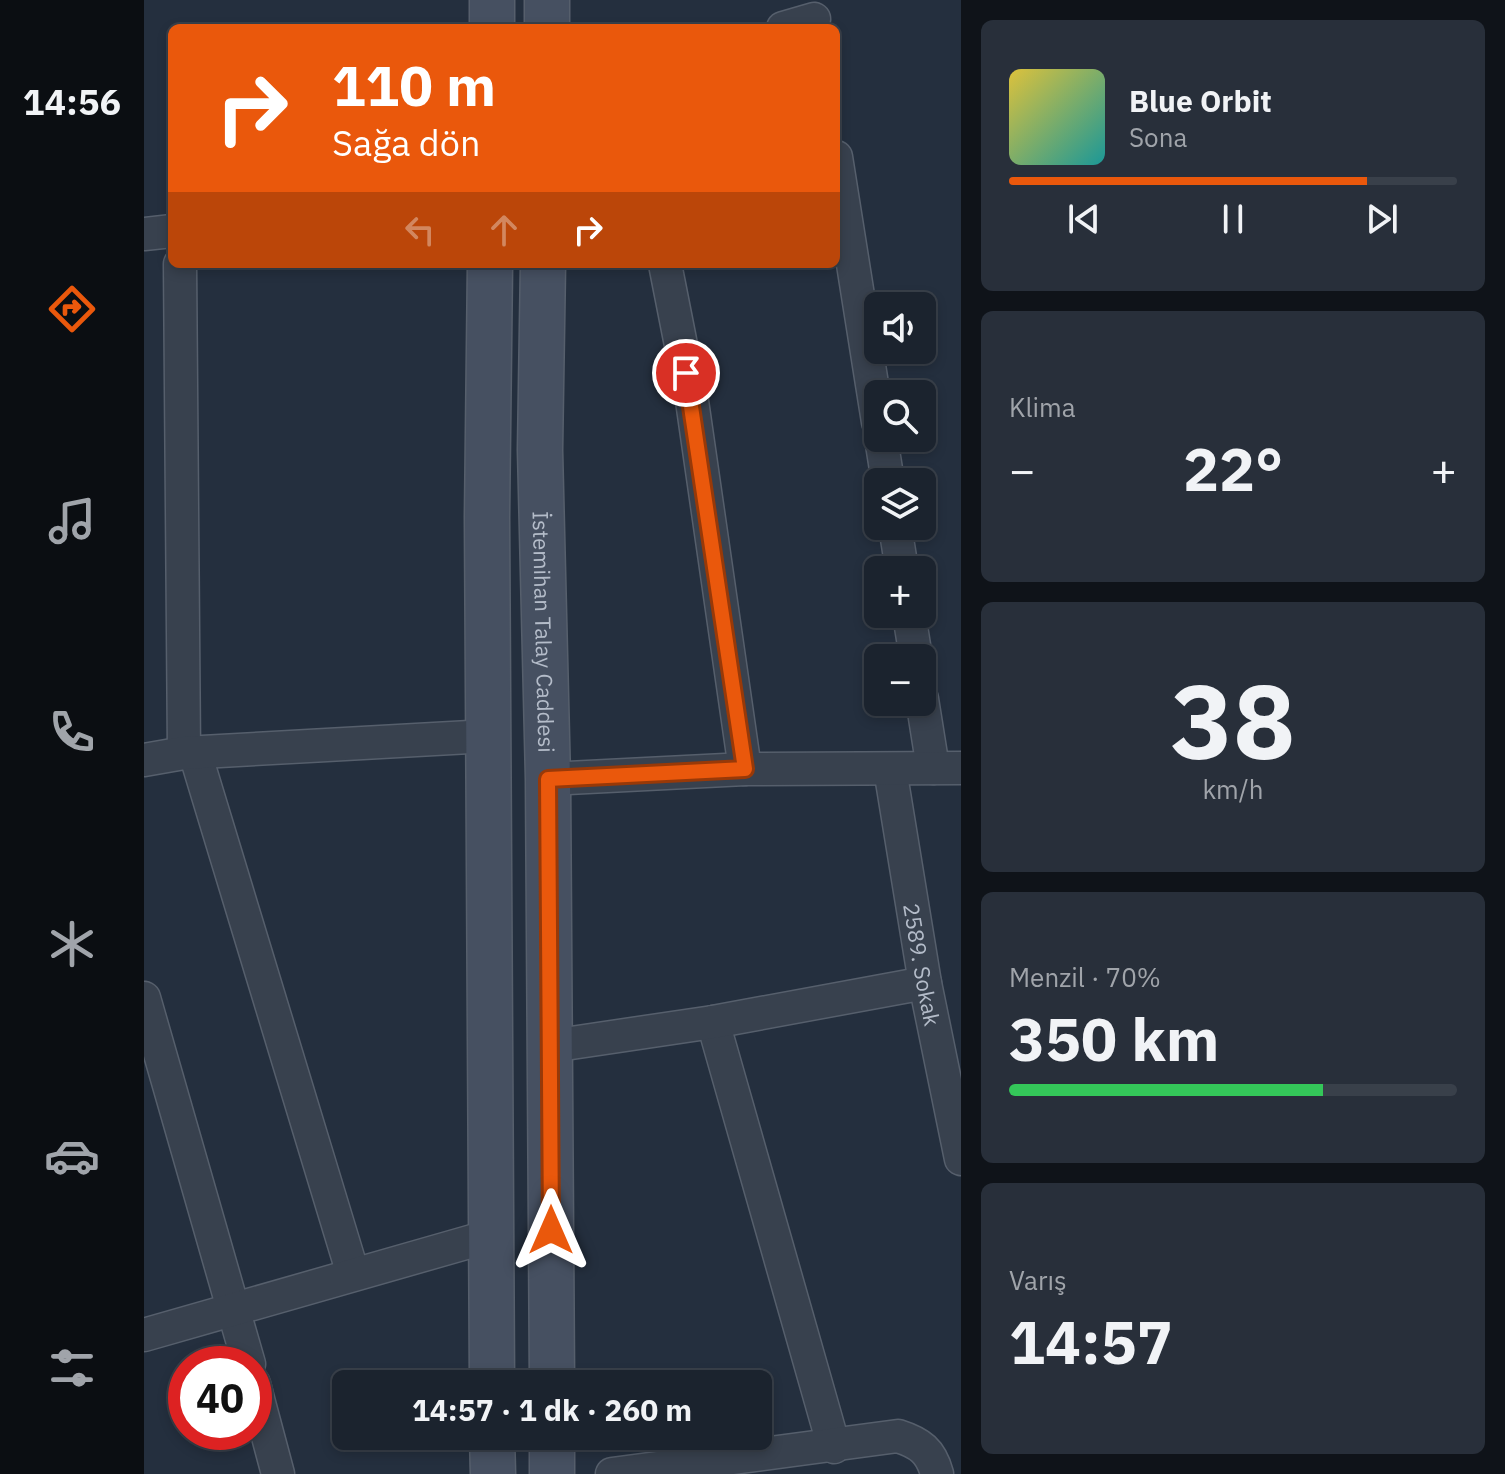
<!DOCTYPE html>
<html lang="tr">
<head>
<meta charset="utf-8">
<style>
  body { margin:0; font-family:"IBM Plex Sans",sans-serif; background:#282f3a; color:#f1f3f6; height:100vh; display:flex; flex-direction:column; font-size:30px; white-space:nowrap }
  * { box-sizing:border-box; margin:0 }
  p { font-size:26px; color:#a0a4aa }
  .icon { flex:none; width:44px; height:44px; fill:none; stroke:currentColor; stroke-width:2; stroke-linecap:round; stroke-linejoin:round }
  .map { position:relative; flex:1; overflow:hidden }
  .sheet { display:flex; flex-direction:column; gap:20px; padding:20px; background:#0f1319; width:544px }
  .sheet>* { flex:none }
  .hud { position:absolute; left:24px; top:24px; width:672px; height:244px; border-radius:12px; box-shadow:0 4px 12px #0003,0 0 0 2px #39404a; background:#ea580c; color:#fff; overflow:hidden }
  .buttons { position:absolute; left:720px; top:292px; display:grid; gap:16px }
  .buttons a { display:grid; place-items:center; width:72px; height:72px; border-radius:12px; background:#1b232e; box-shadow:0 4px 12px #0003,0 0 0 2px #39404a; font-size:40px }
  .speed { position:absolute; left:24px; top:1346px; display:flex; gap:16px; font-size:40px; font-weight:700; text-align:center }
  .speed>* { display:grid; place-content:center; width:104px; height:104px; border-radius:50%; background:#1b232e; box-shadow:0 4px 12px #0003,0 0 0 2px #39404a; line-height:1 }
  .speed .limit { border:12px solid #d22; background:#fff; color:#111 }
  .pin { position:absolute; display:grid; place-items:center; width:68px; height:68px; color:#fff; margin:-34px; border:4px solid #fff; border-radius:50%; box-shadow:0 2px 8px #0007 }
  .me { position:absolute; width:88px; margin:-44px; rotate:0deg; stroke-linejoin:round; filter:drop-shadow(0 0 6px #0008) }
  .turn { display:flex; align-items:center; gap:28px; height:168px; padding:0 32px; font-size:36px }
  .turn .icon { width:104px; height:104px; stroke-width:2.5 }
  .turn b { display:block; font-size:56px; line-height:68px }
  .lanes { display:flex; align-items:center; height:76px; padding:0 32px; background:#0003; justify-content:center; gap:40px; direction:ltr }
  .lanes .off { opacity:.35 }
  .big { font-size:60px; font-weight:700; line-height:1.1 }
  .sheet .widget { flex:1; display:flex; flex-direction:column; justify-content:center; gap:12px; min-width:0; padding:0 28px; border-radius:12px; background:#282f3a }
  .sheet .dial { align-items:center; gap:0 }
  .dial b { font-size:104px; line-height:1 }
  .song { display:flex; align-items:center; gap:24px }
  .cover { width:96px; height:96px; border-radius:12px; background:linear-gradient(135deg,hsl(50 70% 55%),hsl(180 70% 35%)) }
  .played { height:8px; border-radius:4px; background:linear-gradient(90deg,#ea580c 80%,#39404a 80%) }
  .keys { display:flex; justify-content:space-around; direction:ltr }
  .heat { display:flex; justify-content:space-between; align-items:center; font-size:44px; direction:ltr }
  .charge { height:12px; border-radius:6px; background:linear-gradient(90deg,#34c759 70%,#39404a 0) }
  .trip { position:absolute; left:188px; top:1370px; width:440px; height:80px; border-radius:12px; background:#1b232e; box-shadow:0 4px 12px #0003,0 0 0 2px #39404a; font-weight:700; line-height:80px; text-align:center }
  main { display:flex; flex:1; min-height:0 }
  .tabs { display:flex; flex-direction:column; width:144px; justify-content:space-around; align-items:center; background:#0b0e12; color:#a0a4aa }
  .tabs .icon { width:56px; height:56px }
  .tabs .selected { color:#ea580c }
  .tabs b { font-size:36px; color:#f1f3f6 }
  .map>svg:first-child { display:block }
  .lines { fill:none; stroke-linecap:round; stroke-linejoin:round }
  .street-casing { stroke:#565f6c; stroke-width:35 }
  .secondary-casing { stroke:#565f6c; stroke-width:47 }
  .street { stroke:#38414e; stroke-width:32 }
  .secondary { stroke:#465061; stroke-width:44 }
  .route-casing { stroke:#983908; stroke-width:20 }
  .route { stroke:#ea580c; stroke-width:14 }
  .labels { text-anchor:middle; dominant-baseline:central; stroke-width:6; stroke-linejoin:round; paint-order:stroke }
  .street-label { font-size:22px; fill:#b4bcc9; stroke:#1d2633 }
</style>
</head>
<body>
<main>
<nav class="tabs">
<b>14:56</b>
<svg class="icon selected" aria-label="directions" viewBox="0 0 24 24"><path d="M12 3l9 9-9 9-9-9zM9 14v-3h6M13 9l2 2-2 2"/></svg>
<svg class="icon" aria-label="music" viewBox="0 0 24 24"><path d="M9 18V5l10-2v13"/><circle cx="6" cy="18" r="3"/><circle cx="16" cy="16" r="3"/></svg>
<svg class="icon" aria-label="phone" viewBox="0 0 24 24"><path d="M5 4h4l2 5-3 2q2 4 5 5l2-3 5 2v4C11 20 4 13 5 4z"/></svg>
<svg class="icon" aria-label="climate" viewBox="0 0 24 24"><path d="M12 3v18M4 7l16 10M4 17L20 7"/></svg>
<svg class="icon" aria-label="car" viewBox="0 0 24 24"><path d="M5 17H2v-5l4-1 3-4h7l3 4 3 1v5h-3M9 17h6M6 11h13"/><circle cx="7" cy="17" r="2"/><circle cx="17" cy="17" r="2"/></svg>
<svg class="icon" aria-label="filters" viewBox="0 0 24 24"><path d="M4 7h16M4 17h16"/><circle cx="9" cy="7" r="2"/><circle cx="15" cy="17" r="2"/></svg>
</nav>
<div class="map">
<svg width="817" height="1474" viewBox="0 0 817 1474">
  <rect width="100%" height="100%" fill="#242f3e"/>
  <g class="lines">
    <g class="street-casing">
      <g id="street">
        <path d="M639,28l31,-9"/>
        <path d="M692,157l42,265"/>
        <path d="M0,234l28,-3"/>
        <path d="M36,264l4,489"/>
        <path d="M521,264l27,137 53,368"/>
        <path d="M737,438l7,44"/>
        <path d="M751,526l7,44"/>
        <path d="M765,614l7,44"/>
        <path d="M778,699l11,69"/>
        <path d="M51,753l158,521"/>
        <path d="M0,760l40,-7 304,-17"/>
        <path id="s1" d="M746,769l35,214 36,176"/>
        <path d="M404,779l197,-10 216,-1"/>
        <path d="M0,998l105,366"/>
        <path d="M569,1022l121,425"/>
        <path d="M407,1046l162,-24 212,-39"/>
        <path d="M0,1335l346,-99"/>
        <path d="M110,1384l24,90"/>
        <path d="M468,1474l286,-38c22,7 33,15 39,38"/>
      </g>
    </g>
    <g class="secondary-casing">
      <g id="secondary">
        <path d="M348,28v-28"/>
        <path d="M403,28v-28"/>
        <path d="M346,264l-3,253 5,867"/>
        <path id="s2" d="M399,264l-3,186 8,329 4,605"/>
        <path d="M348,1436l1,38"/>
        <path d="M408,1436v38"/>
      </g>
    </g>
    <use href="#street" class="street"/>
    <use href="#secondary" class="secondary"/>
  </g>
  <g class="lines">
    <g class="route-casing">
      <path id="route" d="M407,1230l-3,-451 197,-10 -59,-396"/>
    </g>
    <use href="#route" class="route"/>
  </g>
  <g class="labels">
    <g class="street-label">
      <text stroke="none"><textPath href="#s2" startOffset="368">İstemihan Talay Caddesi</textPath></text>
      <text stroke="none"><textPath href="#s1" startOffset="198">2589. Sokak</textPath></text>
    </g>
  </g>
</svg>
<div class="buttons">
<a><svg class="icon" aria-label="sound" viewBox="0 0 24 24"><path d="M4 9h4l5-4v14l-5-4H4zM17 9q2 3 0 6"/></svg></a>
<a><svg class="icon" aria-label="search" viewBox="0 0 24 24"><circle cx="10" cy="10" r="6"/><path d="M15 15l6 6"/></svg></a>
<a><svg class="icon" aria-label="layers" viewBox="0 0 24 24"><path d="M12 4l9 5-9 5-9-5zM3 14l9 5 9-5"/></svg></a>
<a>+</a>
<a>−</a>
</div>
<div class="speed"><div class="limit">40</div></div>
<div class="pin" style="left:542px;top:373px;background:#d93025"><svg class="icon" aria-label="arrive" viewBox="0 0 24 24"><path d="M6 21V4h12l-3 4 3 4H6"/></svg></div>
<svg class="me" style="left:407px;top:1230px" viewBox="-20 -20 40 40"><path d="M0-17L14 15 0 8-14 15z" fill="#ea580c" stroke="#fff" stroke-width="4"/></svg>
<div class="trip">14:57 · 1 dk · 260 m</div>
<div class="hud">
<div class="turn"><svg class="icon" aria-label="right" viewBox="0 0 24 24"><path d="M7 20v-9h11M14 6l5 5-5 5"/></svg><div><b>110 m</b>Sağa dön</div></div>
<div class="lanes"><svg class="icon off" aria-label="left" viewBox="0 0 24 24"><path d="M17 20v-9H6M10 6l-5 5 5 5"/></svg><svg class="icon off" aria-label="ahead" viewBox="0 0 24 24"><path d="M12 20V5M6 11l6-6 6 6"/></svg><svg class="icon" aria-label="right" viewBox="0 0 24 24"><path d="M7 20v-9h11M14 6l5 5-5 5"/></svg></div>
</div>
</div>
<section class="sheet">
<div class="widget">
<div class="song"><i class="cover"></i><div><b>Blue Orbit</b><p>Sona</p></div></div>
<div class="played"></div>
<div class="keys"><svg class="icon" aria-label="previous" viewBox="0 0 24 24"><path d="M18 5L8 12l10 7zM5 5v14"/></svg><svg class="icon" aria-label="pause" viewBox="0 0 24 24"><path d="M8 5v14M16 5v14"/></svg><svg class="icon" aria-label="next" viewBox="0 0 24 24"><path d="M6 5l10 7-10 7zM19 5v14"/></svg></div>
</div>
<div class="widget"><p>Klima</p>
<div class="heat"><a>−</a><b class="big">22°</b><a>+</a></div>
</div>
<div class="widget dial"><b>38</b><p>km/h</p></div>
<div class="widget"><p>Menzil · 70%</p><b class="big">350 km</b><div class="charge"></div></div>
<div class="widget"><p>Varış</p><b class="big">14:57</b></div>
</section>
</main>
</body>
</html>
